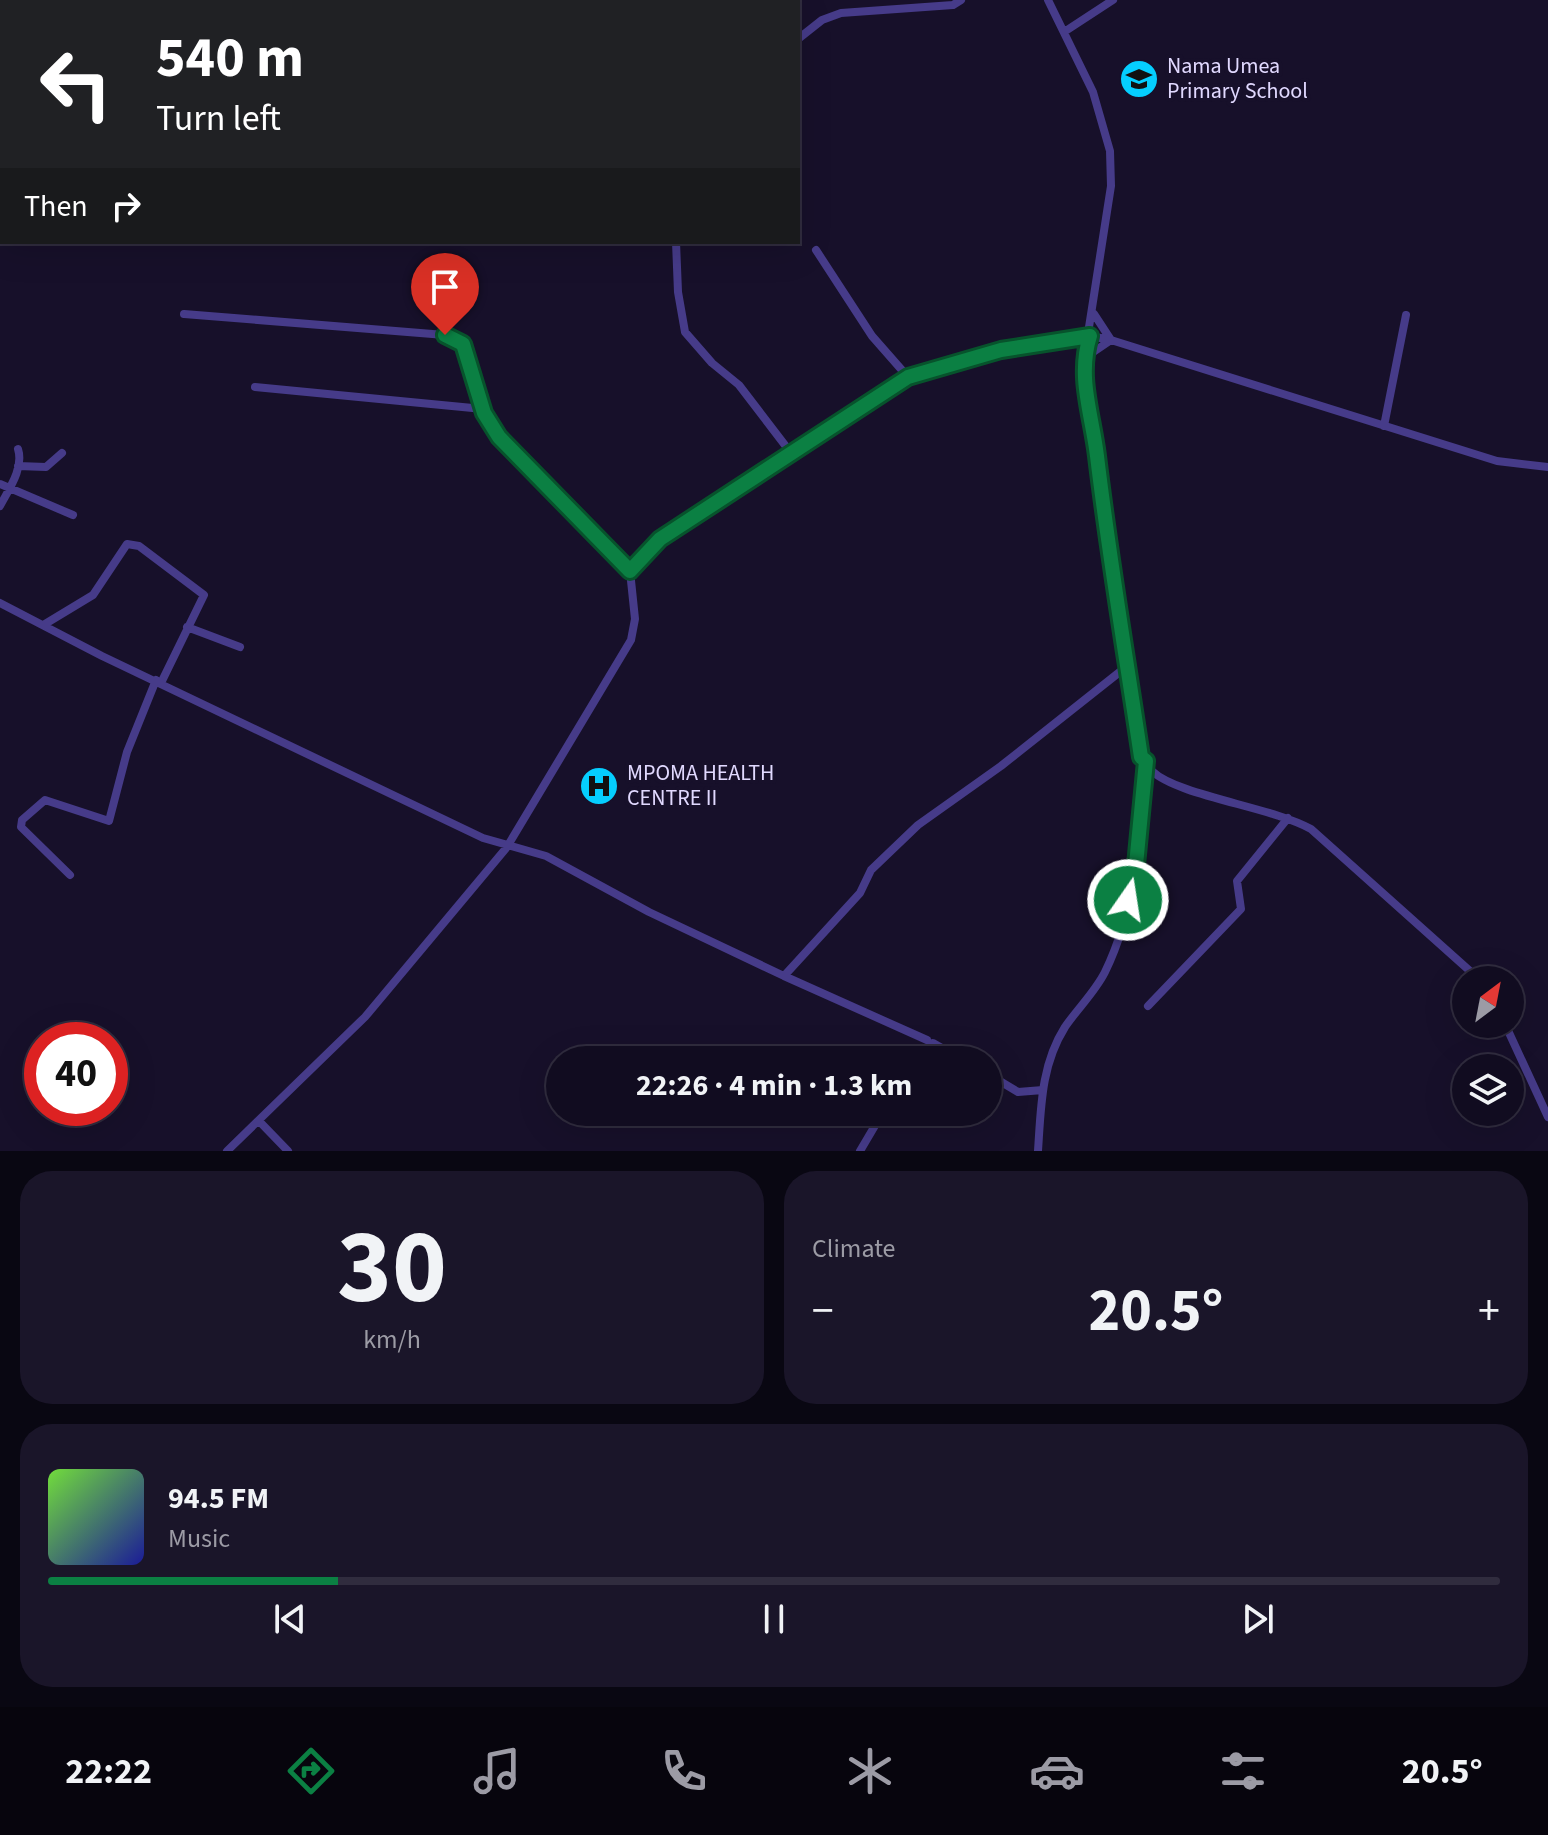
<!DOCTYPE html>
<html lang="en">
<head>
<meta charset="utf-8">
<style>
  body { margin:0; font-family:"Source Sans 3",sans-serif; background:#1a1529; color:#f1f3f6; height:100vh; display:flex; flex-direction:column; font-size:30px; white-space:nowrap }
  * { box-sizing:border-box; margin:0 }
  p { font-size:26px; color:#9c9ba5 }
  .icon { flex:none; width:44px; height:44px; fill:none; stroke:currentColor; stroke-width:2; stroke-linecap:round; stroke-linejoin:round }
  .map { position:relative; height:1151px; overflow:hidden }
  .panel { display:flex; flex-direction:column; gap:20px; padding:20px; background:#090712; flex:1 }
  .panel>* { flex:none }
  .banner { position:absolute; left:0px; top:0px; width:800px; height:244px; box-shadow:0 8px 32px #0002,0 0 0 2px #302c3e; background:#202124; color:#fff; overflow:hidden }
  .needle { width:52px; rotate:32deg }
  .tools { position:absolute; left:1452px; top:966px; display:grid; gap:16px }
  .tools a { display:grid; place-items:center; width:72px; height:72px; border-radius:50%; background:#110c20; box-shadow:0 8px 32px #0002,0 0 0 2px #302c3e; font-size:40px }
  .speed { position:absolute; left:24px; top:1022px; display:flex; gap:16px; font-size:40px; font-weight:700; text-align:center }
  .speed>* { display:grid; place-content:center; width:104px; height:104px; border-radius:50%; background:#110c20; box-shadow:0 8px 32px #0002,0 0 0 2px #302c3e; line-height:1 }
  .speed .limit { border:12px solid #d22; background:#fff; color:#111 }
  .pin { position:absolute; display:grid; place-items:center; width:68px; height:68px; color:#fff; margin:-82px -34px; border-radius:50% 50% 50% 0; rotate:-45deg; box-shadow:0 0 8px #0007 }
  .pin .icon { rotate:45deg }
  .me { position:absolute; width:88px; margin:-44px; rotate:13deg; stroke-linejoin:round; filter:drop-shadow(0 0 6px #0008) }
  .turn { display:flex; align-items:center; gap:28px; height:168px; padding:0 24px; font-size:36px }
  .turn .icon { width:104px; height:104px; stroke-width:2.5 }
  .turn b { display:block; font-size:56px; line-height:68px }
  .then { display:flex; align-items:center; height:76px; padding:0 24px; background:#0003; gap:16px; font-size:30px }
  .big { font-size:60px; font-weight:700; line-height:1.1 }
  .panel .card { flex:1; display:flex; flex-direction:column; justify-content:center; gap:12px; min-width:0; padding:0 28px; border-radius:32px; background:#1a1529 }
  .panel .dial { align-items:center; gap:0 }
  .dial b { font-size:104px; line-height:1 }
  .song { display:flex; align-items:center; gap:24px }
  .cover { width:96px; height:96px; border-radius:12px; background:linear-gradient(135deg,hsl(100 70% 55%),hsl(240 70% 35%)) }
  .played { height:8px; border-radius:4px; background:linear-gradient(90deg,#0b8043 20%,#302c3e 20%) }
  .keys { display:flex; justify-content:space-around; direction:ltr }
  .heat { display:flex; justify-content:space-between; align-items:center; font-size:44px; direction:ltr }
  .panel .tiles { flex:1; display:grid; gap:20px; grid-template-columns:1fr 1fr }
  .card:last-child { grid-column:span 2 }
  .trip { position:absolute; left:546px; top:1046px; width:456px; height:80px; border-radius:40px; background:#110c20; box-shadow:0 8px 32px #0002,0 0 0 2px #302c3e; font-weight:700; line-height:80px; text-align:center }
  .menu { display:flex; height:128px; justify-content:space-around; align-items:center; background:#07050d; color:#9c9ba5 }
  .menu .icon { width:56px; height:56px }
  .menu .current { color:#0b8043 }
  .menu b { font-size:36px; color:#f1f3f6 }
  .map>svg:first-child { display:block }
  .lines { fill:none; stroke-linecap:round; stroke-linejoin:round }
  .minor { stroke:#463b89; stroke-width:8 }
  .route-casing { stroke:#07532c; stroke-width:20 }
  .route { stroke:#0b8043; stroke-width:14 }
  .labels { text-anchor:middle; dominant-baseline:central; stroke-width:8; stroke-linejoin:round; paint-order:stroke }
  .poi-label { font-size:22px; fill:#e1d9ff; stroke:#17102a; text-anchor:start }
</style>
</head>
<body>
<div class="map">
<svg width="1548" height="1151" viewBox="0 0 1548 1151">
  <rect width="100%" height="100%" fill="#17102a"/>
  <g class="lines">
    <path class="minor" d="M1048,0l45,92 17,59 1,35 -29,186 59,385c6,4 6,9 11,14 26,25 120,36 159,58l169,151
      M1064,32l49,-32
      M798,39l24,-19 19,-7 112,-8 8,-5
      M676,242l2,50 7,40 27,31 27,22 52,68
      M816,250l56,86 36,41
      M184,314l261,21 18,9 21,69 15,24 131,134
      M1083,359l28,-19 -17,-26
      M255,387l228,22
      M1384,426l22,-111
      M18,466l28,1 16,-14
      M0,484l73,31
      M0,506c9,-17 24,-38 18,-57
      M0,603l102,53 381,182 63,18 103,56 135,64
      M45,624l48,-29 34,-51 12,2 65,49 -43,88
      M187,627l53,20
      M70,875l-49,-48 1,-7 23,-20 64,21 18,-69 29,-72
      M1148,1006l93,-97 -4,-28 51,-63
      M1505,1024l43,93
      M927,1040l-143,-64 76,-83 11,-23 47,-45 83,-59 125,-99
      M918,1060l15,-17 30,17
      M988,1074l30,18 25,-2
      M259,1121l29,30
      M227,1151l138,-134 142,-170 124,-207 4,-21 -5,-48 30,-32 248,-162 93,-27 89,-14 21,4 386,121 51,6
      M860,1151l23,-39
      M1038,1151c3,-44 3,-86 27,-124 13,-19 30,-35 40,-55 28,-57 42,-148 41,-211"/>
  </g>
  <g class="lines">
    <g class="route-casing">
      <path id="route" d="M445,335l18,9 21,69 15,24 131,134 30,-32 248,-162 93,-27 89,-14c-13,41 2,78 7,120 12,101 29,200 44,301l5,4 -10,104 -8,35"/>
    </g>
    <use href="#route" class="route"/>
  </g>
  <defs>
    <g id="school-disc" transform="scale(2)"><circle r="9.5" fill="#05ceff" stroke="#17102a"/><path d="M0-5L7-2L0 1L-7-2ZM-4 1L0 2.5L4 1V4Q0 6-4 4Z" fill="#111"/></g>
    <g id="hospital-disc" transform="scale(2)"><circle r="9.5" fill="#05ceff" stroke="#17102a"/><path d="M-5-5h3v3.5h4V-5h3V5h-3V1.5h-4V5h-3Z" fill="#111"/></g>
  </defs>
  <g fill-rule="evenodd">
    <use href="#school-disc" x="1139" y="79"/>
    <use href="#hospital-disc" x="599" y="786"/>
  </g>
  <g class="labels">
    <g class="poi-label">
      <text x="1167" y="66">Nama Umea<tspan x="1167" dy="25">Primary School</tspan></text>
      <text x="627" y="773">MPOMA HEALTH<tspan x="627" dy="25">CENTRE II</tspan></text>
    </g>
  </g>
</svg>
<div class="tools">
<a><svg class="needle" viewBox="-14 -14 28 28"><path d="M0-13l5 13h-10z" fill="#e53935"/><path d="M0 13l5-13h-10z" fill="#9c9ba5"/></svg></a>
<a><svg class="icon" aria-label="layers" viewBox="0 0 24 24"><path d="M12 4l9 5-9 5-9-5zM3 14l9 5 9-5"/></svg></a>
</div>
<div class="speed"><div class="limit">40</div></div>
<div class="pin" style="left:445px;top:335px;background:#d93025"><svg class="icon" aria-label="arrive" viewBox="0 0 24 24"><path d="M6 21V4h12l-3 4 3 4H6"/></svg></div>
<svg class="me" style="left:1128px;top:900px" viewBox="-20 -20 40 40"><circle r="17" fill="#0b8043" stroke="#fff" stroke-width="3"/><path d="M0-11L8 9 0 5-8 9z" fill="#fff"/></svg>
<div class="trip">22:26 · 4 min · 1.3 km</div>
<div class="banner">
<div class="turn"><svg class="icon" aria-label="left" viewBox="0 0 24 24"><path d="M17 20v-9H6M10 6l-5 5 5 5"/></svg><div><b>540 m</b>Turn left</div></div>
<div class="then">Then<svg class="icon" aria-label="right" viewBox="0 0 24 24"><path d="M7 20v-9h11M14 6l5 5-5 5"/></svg></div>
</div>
</div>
<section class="panel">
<div class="tiles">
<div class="card dial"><b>30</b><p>km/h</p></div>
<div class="card"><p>Climate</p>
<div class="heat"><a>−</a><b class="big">20.5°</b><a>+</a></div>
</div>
<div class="card">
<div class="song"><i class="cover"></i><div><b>94.5 FM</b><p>Music</p></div></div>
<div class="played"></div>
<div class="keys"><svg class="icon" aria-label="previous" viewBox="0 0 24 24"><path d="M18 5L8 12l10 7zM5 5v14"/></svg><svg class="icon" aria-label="pause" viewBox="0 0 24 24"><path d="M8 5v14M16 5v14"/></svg><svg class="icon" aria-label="next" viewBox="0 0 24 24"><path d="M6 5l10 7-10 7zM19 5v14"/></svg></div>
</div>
</div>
</section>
<nav class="menu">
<b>22:22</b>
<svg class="icon current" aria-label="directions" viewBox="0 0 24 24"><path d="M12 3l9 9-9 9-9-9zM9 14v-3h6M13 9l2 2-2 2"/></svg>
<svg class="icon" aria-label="music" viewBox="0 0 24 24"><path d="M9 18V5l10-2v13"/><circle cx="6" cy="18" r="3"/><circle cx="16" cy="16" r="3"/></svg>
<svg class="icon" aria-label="phone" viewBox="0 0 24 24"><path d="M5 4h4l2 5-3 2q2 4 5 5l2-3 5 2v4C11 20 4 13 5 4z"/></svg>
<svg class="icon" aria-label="climate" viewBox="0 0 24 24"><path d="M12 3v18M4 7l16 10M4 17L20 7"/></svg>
<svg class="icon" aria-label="car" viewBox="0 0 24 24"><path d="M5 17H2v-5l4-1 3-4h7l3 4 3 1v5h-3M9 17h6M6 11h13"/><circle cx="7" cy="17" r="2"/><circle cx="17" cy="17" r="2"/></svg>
<svg class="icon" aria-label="filters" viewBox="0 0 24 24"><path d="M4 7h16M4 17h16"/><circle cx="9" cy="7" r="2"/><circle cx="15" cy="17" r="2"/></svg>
<b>20.5°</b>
</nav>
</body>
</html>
